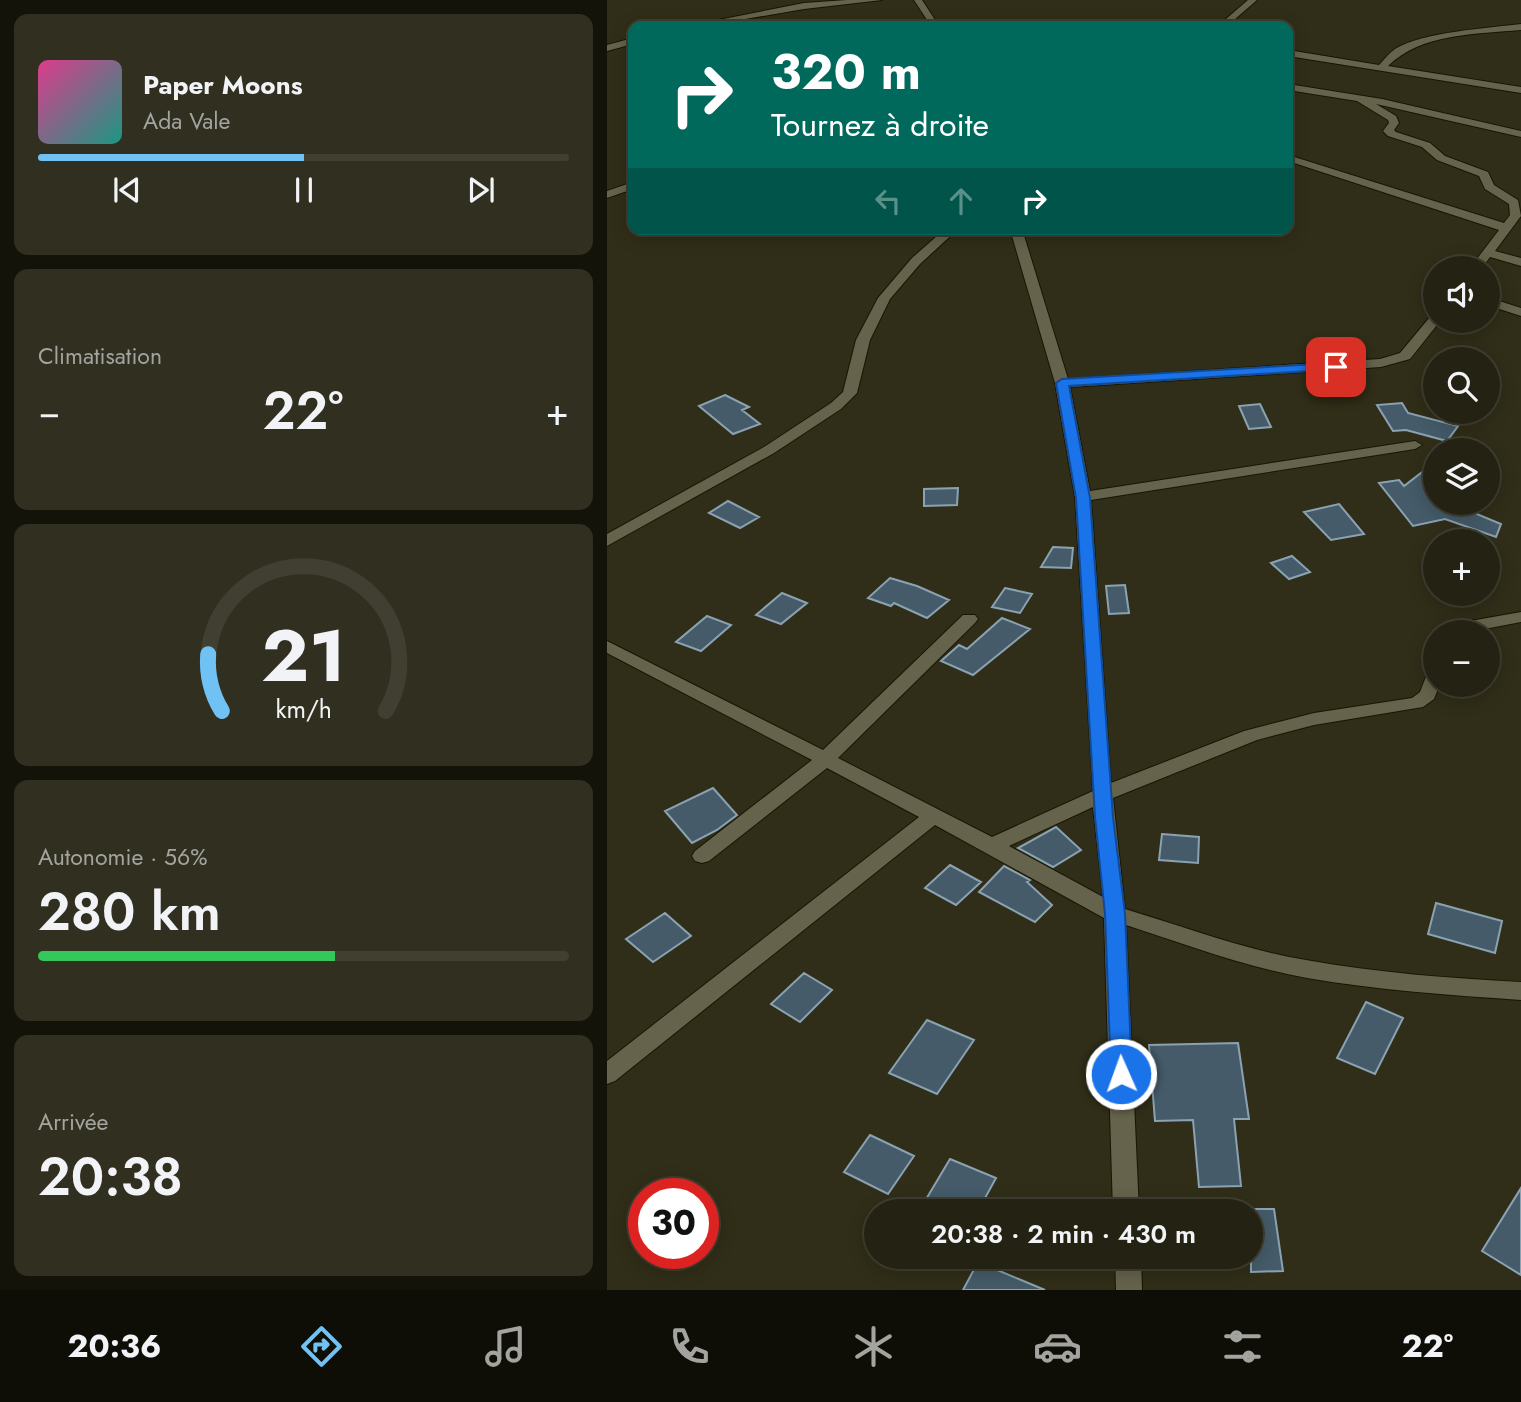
<!DOCTYPE html>
<html lang="fr">
<head>
<meta charset="utf-8">
<style>
  body { margin:0; font-family:Jost,sans-serif; background:#302f20; color:#f1f3f6; height:100vh; display:flex; flex-direction:column; font-size:26px; white-space:nowrap }
  * { box-sizing:border-box; margin:0 }
  p { font-size:23px; color:#a3a49f }
  .icon { flex:none; width:38px; height:38px; fill:none; stroke:currentColor; stroke-width:2; stroke-linecap:round; stroke-linejoin:round }
  .map { position:relative; flex:1; overflow:hidden }
  .sheet { display:flex; flex-direction:column; gap:14px; padding:14px; background:#14130a; width:607px }
  .sheet>* { flex:none }
  .banner { position:absolute; left:21px; top:21px; width:665px; height:214px; border-radius:14px; box-shadow:0 4px 18px #0003,0 0 0 2px #413f32; background:#00695c; color:#fff; overflow:hidden }
  .tools { position:absolute; left:816px; top:256px; display:grid; gap:14px }
  .tools a { display:grid; place-items:center; width:77px; height:77px; border-radius:50%; background:#242212; box-shadow:0 4px 18px #0003,0 0 0 2px #413f32; font-size:35px }
  .speed { position:absolute; left:21px; top:1178px; display:flex; gap:14px; font-size:35px; font-weight:700; text-align:center }
  .speed>* { display:grid; place-content:center; width:91px; height:91px; border-radius:50%; background:#242212; box-shadow:0 4px 18px #0003,0 0 0 2px #413f32; line-height:1 }
  .speed .limit { border:10px solid #d22; background:#fff; color:#111 }
  .pin { position:absolute; display:grid; place-items:center; width:60px; height:60px; color:#fff; margin:-30px; border-radius:14px; box-shadow:0 4px 10px #0006 }
  .me { position:absolute; width:77px; margin:-38px; rotate:358deg; stroke-linejoin:round; filter:drop-shadow(0 0 5px #0008) }
  .turn { display:flex; align-items:center; gap:24px; height:147px; padding:0 28px; font-size:32px }
  .turn .icon { width:91px; height:91px; stroke-width:2.5 }
  .turn b { display:block; font-size:49px; line-height:60px }
  .lanes { display:flex; align-items:center; height:66px; padding:0 28px; background:#0003; justify-content:center; gap:35px; direction:ltr }
  .lanes .off { opacity:.35 }
  .big { font-size:52px; font-weight:600; line-height:1.1 }
  .sheet .tile { flex:1; display:flex; flex-direction:column; justify-content:center; gap:10px; min-width:0; padding:0 24px; border-radius:14px; background:#302f20 }
  .sheet .dial { align-items:center; gap:0 }
  .dial svg { height:182px; overflow:visible; fill:none; stroke:#413f32; stroke-width:7; stroke-linecap:round; text-anchor:middle }
  .dial text { fill:#f1f3f6; stroke:none }
  .song { display:flex; align-items:center; gap:21px }
  .cover { width:84px; height:84px; border-radius:10px; background:linear-gradient(135deg,hsl(330 70% 55%),hsl(170 70% 35%)) }
  .played { height:7px; border-radius:4px; background:linear-gradient(90deg,#70c1f4 50%,#413f32 50%) }
  .keys { display:flex; justify-content:space-around; direction:ltr }
  .heat { display:flex; justify-content:space-between; align-items:center; font-size:38px; direction:ltr }
  .charge { height:10px; border-radius:5px; background:linear-gradient(90deg,#34c759 56%,#413f32 0) }
  .trip { position:absolute; left:257px; top:1199px; width:399px; height:70px; border-radius:35px; background:#242212; box-shadow:0 4px 18px #0003,0 0 0 2px #413f32; font-weight:600; line-height:70px; text-align:center }
  .tab-bar { display:flex; height:112px; justify-content:space-around; align-items:center; background:#0e0e07; color:#a3a49f }
  .tab-bar .icon { width:49px; height:49px }
  .tab-bar .current { color:#70c1f4 }
  .tab-bar b { font-size:32px; color:#f1f3f6 }
  main { display:flex; flex:1; min-height:0 }
  .map>svg:first-child { display:block }
  .building { fill:#455b69; stroke:#8aa2b2; stroke-width:2 }
  .lines { fill:none; stroke-linecap:round; stroke-linejoin:round }
  .street-casing { stroke:#181603; stroke-width:2 }
  .street { fill:#65634b; fill-rule:evenodd }
  .route { fill:#1a73e8; stroke:#114b97; stroke-width:2 }
</style>
</head>
<body>
<main>
<section class="sheet">
<div class="tile">
<div class="song"><i class="cover"></i><div><b>Paper Moons</b><p>Ada Vale</p></div></div>
<div class="played"></div>
<div class="keys"><svg class="icon" aria-label="previous" viewBox="0 0 24 24"><path d="M18 5L8 12l10 7zM5 5v14"/></svg><svg class="icon" aria-label="pause" viewBox="0 0 24 24"><path d="M8 5v14M16 5v14"/></svg><svg class="icon" aria-label="next" viewBox="0 0 24 24"><path d="M6 5l10 7-10 7zM19 5v14"/></svg></div>
</div>
<div class="tile"><p>Climatisation</p>
<div class="heat"><a>−</a><b class="big">22°</b><a>+</a></div>
</div>
<div class="tile dial"><svg viewBox="0 0 100 80">
<path d="M14 69A42 42 0 1 1 86 69"/>
<path d="M14 69A42 42 0 0 1 8 44" stroke="#70c1f4"/>
<text x="50" y="56" font-size="32" font-weight="700">21</text>
<text x="50" y="72" font-size="11">km/h</text>
</svg></div>
<div class="tile"><p>Autonomie · 56%</p><b class="big">280 km</b><div class="charge"></div></div>
<div class="tile"><p>Arrivée</p><b class="big">20:38</b></div>
</section>
<div class="map">
<svg width="914" height="1290" viewBox="0 0 914 1290">
  <rect width="100%" height="100%" fill="#302e18"/>
  <path class="building" d="M118,395l24,12 -7,3 18,14 -27,10 -34,-28z
    M795,403l6,10 50,13 -11,15 -41,-11 -13,1 -16,-26z
    M653,404l11,23 -22,2 -10,-23z
    M828,462v40h13l53,22 -5,13 -51,-18 -32,7 -34,-43 20,-3 5,6z
    M351,488l-1,17 -33,1v-17z
    M121,501l31,16 -19,11 -31,-15z
    M732,504l25,30 -33,6 -27,-28z
    M446,547l20,1 -2,20 -30,-1z
    M685,556l18,16 -21,7 -18,-16z
    M283,578l27,8 32,14 -22,18 -33,-15 -3,3 -23,-8z
    M518,585l4,28 -20,1 -3,-28z
    M398,588l27,6 -12,19 -28,-6z
    M175,593l25,10 -26,21 -25,-9z
    M100,616l24,9 -30,26 -25,-9z
    M395,618l28,11 -57,46 -32,-14 18,-16 8,4z
    M106,788l24,27 -20,15 -25,13 -27,-32z
    M449,827l25,23 -28,17 -35,-19z
    M555,834l37,3 -1,26 -39,-3z
    M343,865l31,17 -25,23 -31,-17z
    M397,866l26,14 -3,2 25,23 -17,17 -56,-30z
    M829,903l66,18 -7,32 -67,-19z
    M58,913l26,23 -38,26 -27,-23z
    M197,973l28,17 -32,32 -29,-18z
    M759,1002l37,16 -28,56 -38,-16z
    M320,1020l47,20 -37,54 -48,-21z
    M631,1043l11,76h-15l7,67 -42,1 -6,-67 -38,1 -6,-76z
    M263,1135l44,21 -26,38 -44,-22z
    M343,1159l46,19 -18,33h-59z
    M914,1188v87l-39,-24z
    M644,1209h23l9,62 -32,1z
    M371,1262l67,28h-82z"/>
  <g class="lines">
    <g class="street-casing">
      <path id="street" d="M240,0h35l-78,9 -99,17h-17l116,-23z
        M307,0h8l17,26h-8z
        M641,0h9l-30,26h-9z
        M914,24v6c-44,4 -100,3 -133,36l133,21v6l-233,-37v-6l91,15c5,-5 10,-12 16,-16 27,-17 94,-21 126,-25z
        M26,38v6l-26,7v-6z
        M681,84l94,15 139,32v6l-145,-33 20,12 3,7 -5,7 2,2 34,11 15,13 43,16 6,13 24,15 3,16 -26,35 26,7v8l-31,-9 -8,11h-12l29,-38 -211,-69v-6l216,68 6,-8 -1,-11 -24,-15 -6,-13 -42,-16 -15,-13 -34,-11 -5,-5 6,-8 -1,-3 -31,-19 -69,-11z
        M26,182v7l-26,9v-7z
        M338,229h13l-38,35 -30,35 -20,41 -13,53 -16,16 -67,44 -167,93v-12l157,-87 67,-44 12,-11 13,-52 22,-42 34,-40z
        M403,229h12l46,150 312,-20 20,-6 30,-36 5,-1v4h6l-31,39 -29,8 -311,20 20,104 325,-50 7,4 -7,4 -324,51 20,283 133,-52 70,-18 98,-15 8,-6 9,-23 6,-2v17h5l-6,15 -11,8 -109,18 -57,15 -144,58 12,111c60,18 120,41 181,51 71,13 144,18 215,22v18c-71,-5 -144,-10 -214,-22 -62,-11 -122,-34 -181,-53l13,286h-26l-9,-293 -169,-93 -320,256 -8,3v-23l312,-244 -92,-49 -118,93 -7,2 -7,-2 -3,-5 3,-5 117,-91 -205,-107v-12l216,109 140,-135h12l3,4 -3,4 -137,135 154,79 101,-46 -18,-294 -20,-114zM486,807l10,90 -94,-51z
        M880,297l34,11v8l-34,-11z
        M914,612v10l-52,10h-24l14,-9z
        M508,1256h26l1,34h-26z"/>
    </g>
    <use href="#street" class="street"/>
  </g>
  <path class="route" d="M729,363l6,4 -2,2 -271,17 21,112 23,319 12,97 7,160 -3,6 -8,3 -7,-3 -3,-6 -6,-160 -10,-97 -19,-319 -20,-115 6,-4z"/>
</svg>
<div class="tools">
<a><svg class="icon" aria-label="sound" viewBox="0 0 24 24"><path d="M4 9h4l5-4v14l-5-4H4zM17 9q2 3 0 6"/></svg></a>
<a><svg class="icon" aria-label="search" viewBox="0 0 24 24"><circle cx="10" cy="10" r="6"/><path d="M15 15l6 6"/></svg></a>
<a><svg class="icon" aria-label="layers" viewBox="0 0 24 24"><path d="M12 4l9 5-9 5-9-5zM3 14l9 5 9-5"/></svg></a>
<a>+</a>
<a>−</a>
</div>
<div class="speed"><div class="limit">30</div></div>
<div class="pin" style="left:729px;top:367px;background:#d93025"><svg class="icon" aria-label="arrive" viewBox="0 0 24 24"><path d="M6 21V4h12l-3 4 3 4H6"/></svg></div>
<svg class="me" style="left:514px;top:1074px" viewBox="-20 -20 40 40"><circle r="17" fill="#1a73e8" stroke="#fff" stroke-width="3"/><path d="M0-11L8 9 0 5-8 9z" fill="#fff"/></svg>
<div class="trip">20:38 · 2 min · 430 m</div>
<div class="banner">
<div class="turn"><svg class="icon" aria-label="right" viewBox="0 0 24 24"><path d="M7 20v-9h11M14 6l5 5-5 5"/></svg><div><b>320 m</b>Tournez à droite</div></div>
<div class="lanes"><svg class="icon off" aria-label="left" viewBox="0 0 24 24"><path d="M17 20v-9H6M10 6l-5 5 5 5"/></svg><svg class="icon off" aria-label="ahead" viewBox="0 0 24 24"><path d="M12 20V5M6 11l6-6 6 6"/></svg><svg class="icon" aria-label="right" viewBox="0 0 24 24"><path d="M7 20v-9h11M14 6l5 5-5 5"/></svg></div>
</div>
</div>
</main>
<nav class="tab-bar">
<b>20:36</b>
<svg class="icon current" aria-label="directions" viewBox="0 0 24 24"><path d="M12 3l9 9-9 9-9-9zM9 14v-3h6M13 9l2 2-2 2"/></svg>
<svg class="icon" aria-label="music" viewBox="0 0 24 24"><path d="M9 18V5l10-2v13"/><circle cx="6" cy="18" r="3"/><circle cx="16" cy="16" r="3"/></svg>
<svg class="icon" aria-label="phone" viewBox="0 0 24 24"><path d="M5 4h4l2 5-3 2q2 4 5 5l2-3 5 2v4C11 20 4 13 5 4z"/></svg>
<svg class="icon" aria-label="climate" viewBox="0 0 24 24"><path d="M12 3v18M4 7l16 10M4 17L20 7"/></svg>
<svg class="icon" aria-label="car" viewBox="0 0 24 24"><path d="M5 17H2v-5l4-1 3-4h7l3 4 3 1v5h-3M9 17h6M6 11h13"/><circle cx="7" cy="17" r="2"/><circle cx="17" cy="17" r="2"/></svg>
<svg class="icon" aria-label="filters" viewBox="0 0 24 24"><path d="M4 7h16M4 17h16"/><circle cx="9" cy="7" r="2"/><circle cx="15" cy="17" r="2"/></svg>
<b>22°</b>
</nav>
</body>
</html>
